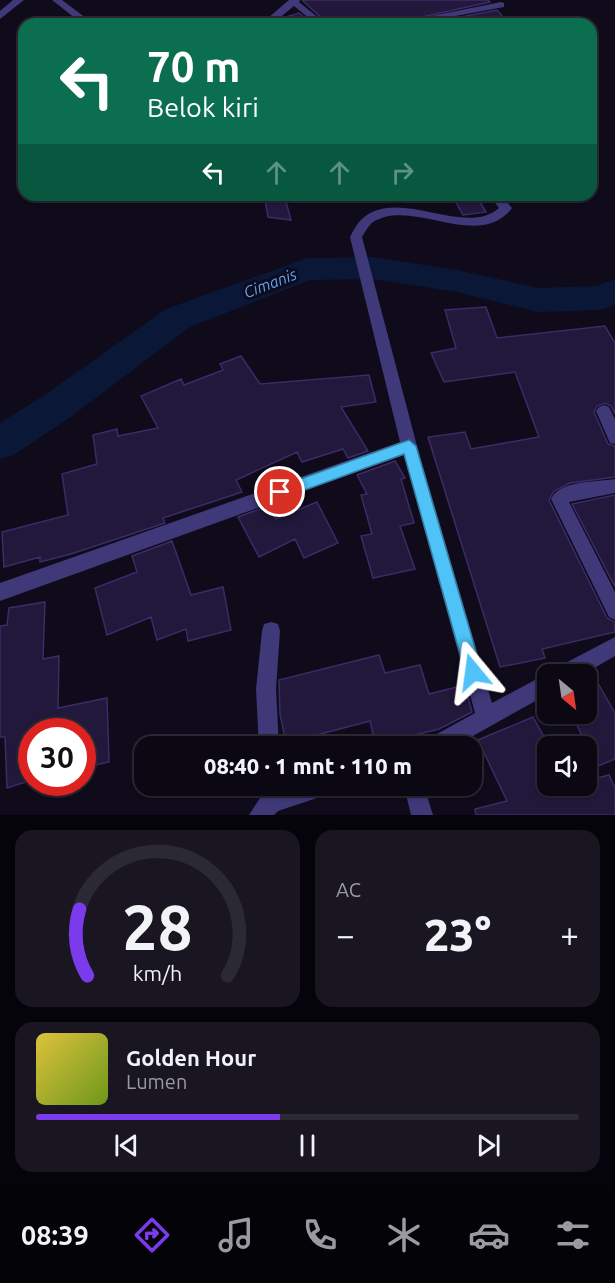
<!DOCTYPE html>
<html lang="id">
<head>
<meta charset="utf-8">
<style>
  body { margin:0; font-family:Ubuntu,sans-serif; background:#191622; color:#f1f3f6; height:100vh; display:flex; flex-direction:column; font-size:22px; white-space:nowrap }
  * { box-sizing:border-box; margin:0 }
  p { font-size:20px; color:#9a9aa0 }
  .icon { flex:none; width:33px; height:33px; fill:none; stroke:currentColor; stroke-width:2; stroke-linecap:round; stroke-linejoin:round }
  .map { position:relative; height:815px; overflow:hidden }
  .details { display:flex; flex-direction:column; gap:15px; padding:15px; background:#06040b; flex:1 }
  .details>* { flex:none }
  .top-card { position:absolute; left:18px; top:18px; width:579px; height:183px; border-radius:18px; box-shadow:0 2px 4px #0004,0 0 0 2px #2b2934; background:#0b6e4f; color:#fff; overflow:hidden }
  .needle { width:39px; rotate:151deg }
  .fabs { position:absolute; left:537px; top:664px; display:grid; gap:12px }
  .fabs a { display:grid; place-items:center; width:60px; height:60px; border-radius:12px; background:#0b0814; box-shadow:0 2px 4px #0004,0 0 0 2px #2b2934; font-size:30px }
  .speed { position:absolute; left:18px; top:718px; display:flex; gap:12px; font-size:30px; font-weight:700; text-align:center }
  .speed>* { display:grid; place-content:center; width:78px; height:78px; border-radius:50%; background:#0b0814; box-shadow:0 2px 4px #0004,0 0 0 2px #2b2934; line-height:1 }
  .speed .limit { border:9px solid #d22; background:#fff; color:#111 }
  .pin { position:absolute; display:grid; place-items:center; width:51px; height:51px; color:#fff; margin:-26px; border:3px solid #fff; border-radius:50%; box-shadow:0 2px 6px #0007 }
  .me { position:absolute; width:66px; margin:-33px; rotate:344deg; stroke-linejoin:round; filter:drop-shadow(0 0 4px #0008) }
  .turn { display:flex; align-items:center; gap:21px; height:126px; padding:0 30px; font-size:27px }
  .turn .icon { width:78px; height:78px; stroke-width:2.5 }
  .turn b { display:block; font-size:42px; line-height:51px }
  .lanes { display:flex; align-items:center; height:57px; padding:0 30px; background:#0003; justify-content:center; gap:30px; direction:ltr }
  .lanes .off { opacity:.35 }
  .big { font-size:45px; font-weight:800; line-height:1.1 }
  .details .widget { flex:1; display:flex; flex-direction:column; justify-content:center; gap:9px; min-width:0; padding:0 21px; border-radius:18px; background:#191622 }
  .details .dial { align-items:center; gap:0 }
  .dial svg { height:156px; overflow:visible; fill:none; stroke:#2b2934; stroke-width:7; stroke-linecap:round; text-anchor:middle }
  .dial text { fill:#f1f3f6; stroke:none }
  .song { display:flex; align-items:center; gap:18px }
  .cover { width:72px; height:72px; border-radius:9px; background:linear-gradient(135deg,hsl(50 70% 55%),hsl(80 70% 35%)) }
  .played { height:6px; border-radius:3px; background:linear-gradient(90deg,#7c3aed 45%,#2b2934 45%) }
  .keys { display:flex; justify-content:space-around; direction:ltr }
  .heat { display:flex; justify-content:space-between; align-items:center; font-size:33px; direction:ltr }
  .details .tiles { flex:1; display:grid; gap:15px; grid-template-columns:1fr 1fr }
  .widget:last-child { grid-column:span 2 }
  .trip { position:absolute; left:134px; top:736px; width:348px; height:60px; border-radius:18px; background:#0b0814; box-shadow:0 2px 4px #0004,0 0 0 2px #2b2934; font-weight:800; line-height:60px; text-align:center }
  .dock { display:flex; height:96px; justify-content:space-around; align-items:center; background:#040308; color:#9a9aa0 }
  .dock .icon { width:42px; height:42px }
  .dock .current { color:#7c3aed }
  .dock b { font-size:27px; color:#f1f3f6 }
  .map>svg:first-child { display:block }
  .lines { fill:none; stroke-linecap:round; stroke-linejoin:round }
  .river { fill:#0a1736; fill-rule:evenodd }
  .building { fill:#22183b; stroke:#3b2b66; stroke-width:1.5 }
  .street { fill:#3f3879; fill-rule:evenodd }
  .route { fill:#4fc3f7; stroke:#337fa1; stroke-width:1.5 }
  .labels { text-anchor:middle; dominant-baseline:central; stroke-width:6; stroke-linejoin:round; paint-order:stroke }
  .water-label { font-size:16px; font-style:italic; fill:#59a4f9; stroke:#0f0b1b }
</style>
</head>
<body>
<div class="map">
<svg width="615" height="815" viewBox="0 0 615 815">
  <rect width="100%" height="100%" fill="#0f0b1b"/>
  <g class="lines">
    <path class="river" d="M373,257l84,13 81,18 58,-2 19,-7v26l-15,5 -62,2 -81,-20 -84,-13 -63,1 -120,47 -118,89 -58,39 -14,4v-36l46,-29 120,-85 141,-51z"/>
  </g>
  <path class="building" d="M302,0h186l2,2 -100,22h-62z
    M497,10l12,14h-85z
    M299,13l13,11h-36l7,-6z
    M465,195h11l10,17 -23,3 -10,-18z
    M285,198l6,22 -23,-3 -3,-17z
    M486,307l11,31 108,-12 10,17v71l-4,-8 -6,-3 -8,3 -3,6 14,32 7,2v31l-45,6 -16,8 -5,9 58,118 8,4v10l-73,17 3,9 -45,9 -72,-230 37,-5 6,17 68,-12 -24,-65 -71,10 -13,-29 25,-5 -11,-38z
    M241,356l19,28 109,-9 7,27 -35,5 27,44 -20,7 -5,-9 -41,13 -5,-10 -61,28 6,12 -79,26 2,5 -94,31 -31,8v-5l-36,10 -2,-35 66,-17 -6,-41 35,-10 -4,-29 24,-6 1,7 40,-8 -17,-32 40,-17 3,6 39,-15 -3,-6z
    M395,461l10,17 -4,1 13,44 -14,3 15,43 -42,9 -12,-42 11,-2 -11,-39 6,-1 -10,-19z
    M615,495v92l-43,-83z
    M317,502l21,41 -34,15 -9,-19 -36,18 -21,-40 30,-11 8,13z
    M172,541l19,54 32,-8 8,43 -43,11 -2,-12 -29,11 -6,-23 -44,18 -12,-47 42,-16 -5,-16z
    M45,602l-2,57 16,-3 -1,52 49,-10 2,64 -27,6v-36h-50v48l-25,8 -2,-51h-5v-111l7,-1 2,-17z
    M379,655l6,18 35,-8 9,29 36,-9 7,27 -33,17 -33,8 3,10h-33l-6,-26 -84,22 -6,-29 -1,-34z
    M599,685l16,28v46l-17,7 -27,-52h15v-24z
    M533,717l15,27v47l18,-5h20v-5l23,-6 6,13v27h-139l-1,-6 32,-8 -29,-61z"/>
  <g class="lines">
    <path class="street" d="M13,0h11l-24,19v-8z
      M52,0h10l24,18 24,6 -30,-2z
      M289,0h11l-1,2 27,22h-10l-22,-18 -22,18h-11z
      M501,2l3,1v4l-92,17h-20z
      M489,195h12l11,13c-34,44 -99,-11 -139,14 -4,3 -8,10 -11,15l55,209 75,257 56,-30 4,2h-4v19l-95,53h-30l3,-7 49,-27 -71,-258 -404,146v-18l400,-141 -50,-205c3,-6 8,-15 13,-19 37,-31 102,20 136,-10z
      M604,405l5,2 6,12v25l-5,-1 -14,-32 3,-4z
      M615,479v14l-46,9 46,90v28l-6,-3 -58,-118c9,-19 46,-17 64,-20z
      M271,622l7,2 2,7 -4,58 3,58h-20l-3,-58 6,-58 2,-7z
      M615,637v19l-33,19h-29l3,-7z
      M261,786h20v2l8,-2h46l-3,7 -54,18 -4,4h-25l11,-17z
      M404,786h20l9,29h-22z"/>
  </g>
  <path class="route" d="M409,440l7,6 66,226 -3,6 -6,3 -6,-3 -2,-6 -61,-218 -124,45 -7,-7 2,-4z"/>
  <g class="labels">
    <g class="water-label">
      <text transform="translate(270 283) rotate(-21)">Cimanis</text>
    </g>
  </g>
</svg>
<div class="fabs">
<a><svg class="needle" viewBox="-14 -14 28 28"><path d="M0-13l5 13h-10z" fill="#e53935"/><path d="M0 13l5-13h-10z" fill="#9a9aa0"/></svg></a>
<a><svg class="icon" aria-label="sound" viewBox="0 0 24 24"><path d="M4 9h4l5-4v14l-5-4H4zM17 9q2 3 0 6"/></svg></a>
</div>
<div class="speed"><div class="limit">30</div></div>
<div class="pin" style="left:280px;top:492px;background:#d93025"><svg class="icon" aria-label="arrive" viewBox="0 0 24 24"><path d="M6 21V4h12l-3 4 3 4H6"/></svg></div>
<svg class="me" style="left:473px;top:672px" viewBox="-20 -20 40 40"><path d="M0-17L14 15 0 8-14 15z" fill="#4fc3f7" stroke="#fff" stroke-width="4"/></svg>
<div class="trip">08:40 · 1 mnt · 110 m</div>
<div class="top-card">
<div class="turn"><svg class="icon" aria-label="left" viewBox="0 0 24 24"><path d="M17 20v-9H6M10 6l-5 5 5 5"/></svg><div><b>70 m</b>Belok kiri</div></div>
<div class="lanes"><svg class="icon" aria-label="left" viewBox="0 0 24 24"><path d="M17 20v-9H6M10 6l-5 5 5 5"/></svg><svg class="icon off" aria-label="ahead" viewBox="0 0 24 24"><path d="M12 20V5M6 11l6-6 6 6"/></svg><svg class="icon off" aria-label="ahead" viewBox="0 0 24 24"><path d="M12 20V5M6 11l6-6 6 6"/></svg><svg class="icon off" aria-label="right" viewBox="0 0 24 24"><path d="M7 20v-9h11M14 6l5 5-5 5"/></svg></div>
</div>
</div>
<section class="details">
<div class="tiles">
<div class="widget dial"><svg viewBox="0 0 100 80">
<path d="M14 69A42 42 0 1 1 86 69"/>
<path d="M14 69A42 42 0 0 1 10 35" stroke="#7c3aed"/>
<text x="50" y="56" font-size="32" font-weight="700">28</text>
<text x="50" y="72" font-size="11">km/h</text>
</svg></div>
<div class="widget"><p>AC</p>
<div class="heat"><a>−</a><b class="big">23°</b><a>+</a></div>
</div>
<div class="widget">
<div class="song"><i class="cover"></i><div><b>Golden Hour</b><p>Lumen</p></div></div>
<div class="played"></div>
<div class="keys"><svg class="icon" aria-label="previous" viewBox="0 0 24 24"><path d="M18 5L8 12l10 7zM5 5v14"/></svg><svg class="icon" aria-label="pause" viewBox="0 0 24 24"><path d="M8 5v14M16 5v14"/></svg><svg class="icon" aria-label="next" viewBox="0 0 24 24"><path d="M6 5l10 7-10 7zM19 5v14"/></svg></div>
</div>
</div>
</section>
<nav class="dock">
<b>08:39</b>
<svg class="icon current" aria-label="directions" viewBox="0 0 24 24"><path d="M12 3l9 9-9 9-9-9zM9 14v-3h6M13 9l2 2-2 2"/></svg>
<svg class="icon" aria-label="music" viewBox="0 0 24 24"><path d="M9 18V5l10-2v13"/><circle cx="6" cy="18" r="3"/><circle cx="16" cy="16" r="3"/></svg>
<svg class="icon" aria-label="phone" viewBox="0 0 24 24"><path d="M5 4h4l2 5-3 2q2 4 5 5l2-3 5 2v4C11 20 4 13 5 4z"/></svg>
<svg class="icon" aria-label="climate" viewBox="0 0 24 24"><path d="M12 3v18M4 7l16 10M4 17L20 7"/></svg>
<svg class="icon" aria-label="car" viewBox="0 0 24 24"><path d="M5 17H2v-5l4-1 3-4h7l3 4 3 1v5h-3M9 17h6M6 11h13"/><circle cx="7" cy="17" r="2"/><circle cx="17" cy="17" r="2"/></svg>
<svg class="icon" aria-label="filters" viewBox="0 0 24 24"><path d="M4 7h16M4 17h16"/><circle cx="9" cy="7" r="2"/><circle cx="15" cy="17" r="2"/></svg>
</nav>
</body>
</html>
